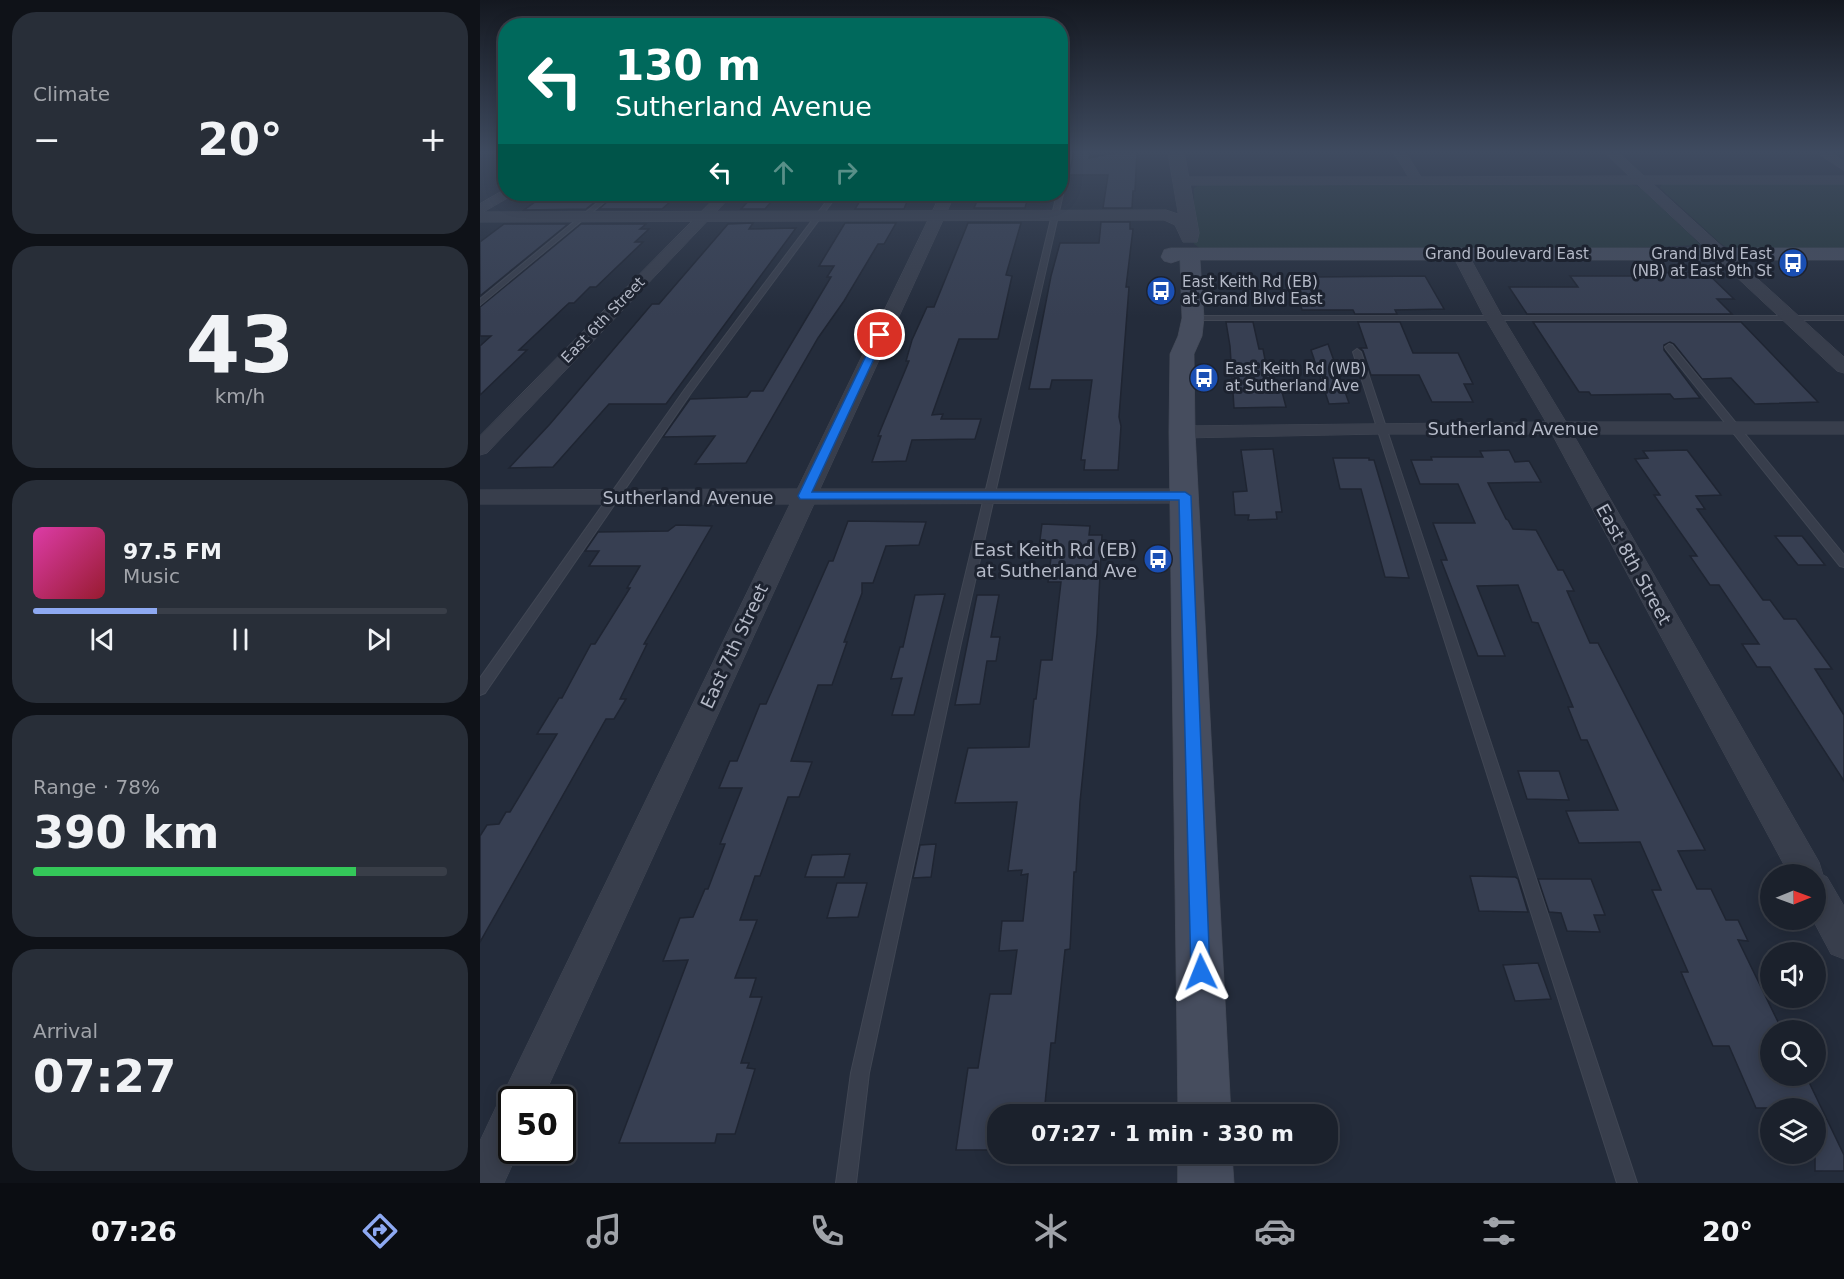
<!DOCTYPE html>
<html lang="en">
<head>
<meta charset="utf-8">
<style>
  body { margin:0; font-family:"DejaVu Sans",sans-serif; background:#282e38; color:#f1f3f6; height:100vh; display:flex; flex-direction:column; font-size:22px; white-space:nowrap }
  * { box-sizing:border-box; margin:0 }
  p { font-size:20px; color:#a0a3a9 }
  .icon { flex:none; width:33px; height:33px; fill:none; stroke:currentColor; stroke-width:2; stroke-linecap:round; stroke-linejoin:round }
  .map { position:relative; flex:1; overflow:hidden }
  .sheet { display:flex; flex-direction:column; gap:12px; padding:12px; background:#0f1218; width:480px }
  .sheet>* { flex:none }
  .guide { position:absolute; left:18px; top:18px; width:570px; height:183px; border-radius:24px; box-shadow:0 3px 15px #0003,0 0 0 2px #393e48; background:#00695c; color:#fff; overflow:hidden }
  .needle { width:39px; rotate:89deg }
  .tools { position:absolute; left:1280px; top:864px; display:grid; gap:12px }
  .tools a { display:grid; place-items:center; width:66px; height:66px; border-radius:50%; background:#1b212c; box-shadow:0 3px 15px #0003,0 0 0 2px #393e48; font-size:30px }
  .speed { position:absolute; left:18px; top:1086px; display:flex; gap:12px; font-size:30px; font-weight:700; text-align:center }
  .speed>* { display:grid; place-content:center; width:78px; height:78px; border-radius:50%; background:#1b212c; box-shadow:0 3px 15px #0003,0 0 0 2px #393e48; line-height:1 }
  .speed .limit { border:3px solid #111; border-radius:9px; background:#fff; color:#111 }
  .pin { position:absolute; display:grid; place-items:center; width:51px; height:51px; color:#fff; margin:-26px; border:3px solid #fff; border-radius:50%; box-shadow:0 2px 6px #0007 }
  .me { position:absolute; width:66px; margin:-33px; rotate:358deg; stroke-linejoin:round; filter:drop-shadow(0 0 4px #0008) }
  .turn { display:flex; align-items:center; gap:21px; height:126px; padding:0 18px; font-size:27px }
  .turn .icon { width:78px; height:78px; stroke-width:2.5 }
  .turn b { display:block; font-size:42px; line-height:51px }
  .lanes { display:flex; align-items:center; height:57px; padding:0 18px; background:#0003; justify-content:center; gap:30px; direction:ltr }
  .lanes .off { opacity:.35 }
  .big { font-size:45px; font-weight:600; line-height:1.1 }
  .sheet .card { flex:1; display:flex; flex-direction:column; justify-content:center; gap:9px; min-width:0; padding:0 21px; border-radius:24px; background:#282e38 }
  .sheet .dial { align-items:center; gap:0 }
  .dial b { font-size:78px; line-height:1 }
  .song { display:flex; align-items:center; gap:18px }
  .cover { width:72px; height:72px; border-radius:9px; background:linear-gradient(135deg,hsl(320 70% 55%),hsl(350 70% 35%)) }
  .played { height:6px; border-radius:3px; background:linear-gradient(90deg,#8ea9f2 30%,#393e48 30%) }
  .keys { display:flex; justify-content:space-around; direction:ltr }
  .heat { display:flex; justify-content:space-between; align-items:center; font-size:33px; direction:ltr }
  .charge { height:9px; border-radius:4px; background:linear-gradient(90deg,#34c759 78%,#393e48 0) }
  .trip { position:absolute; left:507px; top:1104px; width:351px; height:60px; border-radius:24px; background:#1b212c; box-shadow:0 3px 15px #0003,0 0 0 2px #393e48; font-weight:600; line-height:60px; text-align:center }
  .tabs { display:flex; height:96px; justify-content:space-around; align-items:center; background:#0b0d12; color:#a0a3a9 }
  .tabs .icon { width:42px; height:42px }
  .tabs .on { color:#8ea9f2 }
  .tabs b { font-size:27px; color:#f1f3f6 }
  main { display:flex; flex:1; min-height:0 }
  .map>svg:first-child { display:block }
  .green { fill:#26373c }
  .building { fill:#373f52; stroke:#1f2532; stroke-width:1.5 }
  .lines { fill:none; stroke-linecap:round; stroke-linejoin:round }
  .service-casing { stroke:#414754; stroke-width:2 }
  .minor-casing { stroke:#414754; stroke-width:1 }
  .tertiary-casing { stroke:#414754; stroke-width:1 }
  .secondary-casing { stroke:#414754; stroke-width:1 }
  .service { fill:#383e4c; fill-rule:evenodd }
  .minor { fill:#383e4c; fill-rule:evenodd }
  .tertiary { fill:#383e4c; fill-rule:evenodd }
  .secondary { fill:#464d5e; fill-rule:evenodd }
  .route { fill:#1a73e8; stroke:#114b97; stroke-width:1.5 }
  .labels { text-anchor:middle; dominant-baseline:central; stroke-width:6; stroke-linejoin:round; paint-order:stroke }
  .far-street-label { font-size:15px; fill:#b4b9c7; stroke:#1d2330 }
  .far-poi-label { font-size:15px; fill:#b4b9c7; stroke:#1d2330; text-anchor:start }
  .street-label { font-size:18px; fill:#b4b9c7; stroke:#1d2330 }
  .poi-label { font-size:18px; fill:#b4b9c7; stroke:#1d2330; text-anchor:end }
</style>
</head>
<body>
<main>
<section class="sheet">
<div class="card"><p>Climate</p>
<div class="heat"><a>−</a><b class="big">20°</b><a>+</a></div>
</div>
<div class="card dial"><b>43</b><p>km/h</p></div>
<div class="card">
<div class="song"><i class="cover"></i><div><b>97.5 FM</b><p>Music</p></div></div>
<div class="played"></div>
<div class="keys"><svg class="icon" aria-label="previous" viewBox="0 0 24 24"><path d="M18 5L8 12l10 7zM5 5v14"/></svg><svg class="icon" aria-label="pause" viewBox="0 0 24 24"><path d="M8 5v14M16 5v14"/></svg><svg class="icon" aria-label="next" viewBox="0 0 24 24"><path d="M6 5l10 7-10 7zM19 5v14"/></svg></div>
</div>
<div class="card"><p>Range · 78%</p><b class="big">390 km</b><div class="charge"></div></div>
<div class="card"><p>Arrival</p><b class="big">07:27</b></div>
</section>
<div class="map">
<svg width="1364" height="1183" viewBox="0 0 1364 1183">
  <rect width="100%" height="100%" fill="#242c3b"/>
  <path class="green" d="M1182,183h182v67l-116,-2 -8,-5 -60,-55z
    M1150,184l11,4 60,57 -121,5 -379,-1 -7,-5v-56l6,-3z"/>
  <path class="building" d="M594,151h16l-1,7 29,-6h19l-2,39h-2l-1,17h-29l5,-33h-39z
    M66,194h59l-19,15 -62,1z
    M136,194h63l-17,15h-63z
    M275,194h23l-13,15h-24z
    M384,194h46l-6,15h-49z
    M500,194h49l-4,14h-51z
    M621,222h29v7h3l-7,58h3l-10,130 2,9 -3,44h-34l1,-10h-4l11,-80h-40l-2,9h-21l22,-113 9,-33h39z
    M273,223l-4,6 47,-1 -130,176h-57l-56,63 -44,1 41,-44 102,-120h7l69,-80z
    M365,223h51l-12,21h-6l-34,57 -26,37 -72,125 -51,1 20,-28 -52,1 27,-38 57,-2 4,-6h12l68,-114h-4l7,-11h-15z
    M488,223h53l-15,52 6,1 -14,63h-39l-27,76 11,-1 -2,5h40l-6,20 -63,1 -6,21 -34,1 9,-26h-3l31,-75h-3l6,-21 15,-33h7z
    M24,224h64l-88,72v-54z
    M101,224h65l-6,5h9l-14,13h8l-47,45h-6l-16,16h-5l-50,47h8l-47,45v-49l11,-10h-11v-29z
    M1226,272l28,27h-17l15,15h-205l-18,-27h69l-8,-11h76l-2,-2h8l-2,-1z
    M945,276l19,33 -49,1 2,4h-42l-2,-4h-51l-7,-28h8l-1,-4 9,-1z
    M746,322h27l6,27h4l4,21h4l3,19 7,-1 5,19 -52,1 -4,-62z
    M878,322h42l13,31h45l15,31h-9l9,18h-41l-13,-27h-48l-8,-24 -3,-3h7z
    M1053,322h208l77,80 -63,2 -24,-26 -29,1 -28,-35 -4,-2 -6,3v5l36,48 -26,1 -4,-5 -79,1 -2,-3h-10z
    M848,344l21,59 -20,1 -18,-54z
    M793,449l9,63h-6l1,7 -29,1 1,-5h-14l-2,-23 14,-1 -6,-41z
    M1029,450l6,12 14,-1 12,21 -53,1 18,36 2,1 5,9 23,1 22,40h5l11,21h-7l23,52h8l107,207 -27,1 19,38h14l15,31h12l10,21 -10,-1 44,90h-12v46h36l38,79v16h-29v-63h-59l-27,-62h-16l-32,-74h7l-36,-82h9l-21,-48 -61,1 -13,-32 52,-1 -31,-70h-6l-13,-33h5l-35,-84 -6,-1 -14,-37 -41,1 28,70h-27l-37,-96h6l-14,-37h42l-17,-39h-38l-9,-24h21l-1,-3h52l-3,-6z
    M1207,450l34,45 -25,1 9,13h-8l66,91h7l14,19h12l36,50h-17l29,46v66l-74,-114h-13l-15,-23h17l-40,-59h-9l-20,-29h7l-43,-61h6l-25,-36 13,-1 -5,-7z
    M853,458h36v2h5l35,118 -24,-1 -24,-88h-21z
    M368,521l78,1 -7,23 -33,1 -13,37h-11v10l-18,49h3l-15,43h-14l-27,76 21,1 -13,35h-11l-28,79h-5l-15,44h17l-22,58h21l-6,19h12l-21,66h8l-2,5 8,1 -20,65h-18l-2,9h-96l69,-183 -25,1 17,-43 13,-1 12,-28h3l17,-45h-5l22,-56h-23l11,-27h7l23,-57h6l63,-143h4z
    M562,524l48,2 -1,9h13l-5,99 -17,168 -4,70h-2l-4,77 -5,1 -10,93h-4l-7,71h-46v36h-42l12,-82h10l12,-74h21l6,-44 -18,1 3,-30h21l5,-47 -7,1 1,-5 -14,1 9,-69 -62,1 13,-55 61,-1 5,-48h2l5,-39h11l9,-78h-13l4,-32 -13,-2z
    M196,525l36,1 -68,118h3l-27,55h6l-12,20h-8l-126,223v-106l7,-11 12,-1 7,-12h4l47,-78h-20l22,-36h3l29,-54h4l35,-56h-3l13,-22h-51l10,-15h-14l13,-19 70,-1z
    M1295,536h27l23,29h-27z
    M465,594l-31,121h-22l10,-37 -11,1 9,-32h3l12,-52z
    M497,595h22l-8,42h9l-4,24h-9l-7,43 -25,1z
    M1038,771h41l10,29 -42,-1z
    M456,844l-5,33 -18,1 7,-33z
    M370,854l-6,23h-39l7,-22z
    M990,876l45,1 3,2 10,33 -49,-1z
    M1058,879h53l14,36h-11l6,17 -33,-1 -6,-18 -12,-1z
    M357,883h30l-9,34 -31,1z
    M1058,963l13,36 -36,2 -12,-36z"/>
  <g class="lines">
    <g class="service-casing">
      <path id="service" d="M586,151h6l-9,43 -102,449 -92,430 -13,110h-20l15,-110 98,-430 108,-449h3v-18z
        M128,194h6l-134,111v-6z
        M352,194h6l-147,199 -206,300 -5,2v-17l205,-289z
        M710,316h654v4h-651l-4,-2z
        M1189,344l3,1 172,210v12l-4,-1 -174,-217 -1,-2z
        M877,349l4,3 276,831h-20l-264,-831z"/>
    </g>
    <g class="minor-casing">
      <path id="minor" d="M913,151h12l16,26 208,-1 -26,-25h14l27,25h200v8h-191l191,173v16l-7,-2 -200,-187 -458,1 -7,-4 7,-4h229z
        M1334,151h15l15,10v9z
        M26,189v5h6l-1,2 -31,18v-10z
        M239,194h14l-246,259 -7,2v-19z
        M461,194h14l-135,295h365l8,2 3,5 -3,5 -8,2 -371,1 -272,596h-30v50h7l-15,33h-24v-42l17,-36 5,-2 -1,-3 6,-14 283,-582h-310v-14l317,-1z
        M980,249l8,5 35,64 63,104h278v12h-271l246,428 4,13 4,2 17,29v53l-13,-5 -18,-34h2v-46h-26l-237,-440h-171l-199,4 -7,-2 -3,-4 3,-4 7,-2 364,-4 -61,-104 -33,-64z"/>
    </g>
    <g class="tertiary-casing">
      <path id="tertiary" d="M688,151h16l15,82 -2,9h-14l-8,-17 -11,-5 -684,2v-10l686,-2 12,4z"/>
    </g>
    <g class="secondary-casing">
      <path id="secondary" d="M691,248h673v12h-644l4,58 -2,18 -8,18 1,78 36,682h-53l-9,-682 1,-78 8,-18 4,-18 -2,-58 -9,3 -7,-2 -3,-4 3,-7z
        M698,1154h54l2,29h-56z"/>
    </g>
    <use href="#service" class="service"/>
    <use href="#minor" class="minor"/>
    <use href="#tertiary" class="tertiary"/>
    <use href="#secondary" class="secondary"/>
  </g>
  <linearGradient id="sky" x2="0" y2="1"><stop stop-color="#141820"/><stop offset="0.48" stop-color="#3f4b60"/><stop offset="1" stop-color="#3f4b60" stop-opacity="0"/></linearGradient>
  <rect width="1364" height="317" fill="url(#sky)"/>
  <path class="route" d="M397,333l8,2 -73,157h373l6,4 19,476 -2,7 -7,3 -7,-3 -3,-7 -12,-472 -379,-1 -2,-3z"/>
  <defs>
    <g id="bus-disc" transform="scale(1.5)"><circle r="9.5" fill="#1a4fb4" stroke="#1d2330"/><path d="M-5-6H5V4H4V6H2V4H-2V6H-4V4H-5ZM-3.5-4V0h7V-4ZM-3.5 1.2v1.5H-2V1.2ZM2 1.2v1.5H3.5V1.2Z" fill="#fff"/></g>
  </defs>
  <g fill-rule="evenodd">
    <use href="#bus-disc" x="1313" y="263"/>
    <use href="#bus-disc" x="681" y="291"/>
    <use href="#bus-disc" x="724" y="378"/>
    <use href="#bus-disc" x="678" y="559"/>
  </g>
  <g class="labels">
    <g class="far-street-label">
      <text x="1027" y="254">Grand Boulevard East</text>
      <text transform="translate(123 320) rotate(-46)">East 6th Street</text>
    </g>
    <g class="far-poi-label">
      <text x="1292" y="254" text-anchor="end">Grand Blvd East<tspan x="1292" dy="17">(NB) at East 9th St</tspan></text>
      <text x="702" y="282">East Keith Rd (EB)<tspan x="702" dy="17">at Grand Blvd East</tspan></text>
      <text x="745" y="369">East Keith Rd (WB)<tspan x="745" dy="17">at Sutherland Ave</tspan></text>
    </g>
    <g class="street-label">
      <text x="1033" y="428">Sutherland Avenue</text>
      <text x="208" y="497">Sutherland Avenue</text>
      <text transform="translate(1154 564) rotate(61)">East 8th Street</text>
      <text transform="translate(254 646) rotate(-65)">East 7th Street</text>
    </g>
    <g class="poi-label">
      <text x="657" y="549">East Keith Rd (EB)<tspan x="657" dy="21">at Sutherland Ave</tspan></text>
    </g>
  </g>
</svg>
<div class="tools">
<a><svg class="needle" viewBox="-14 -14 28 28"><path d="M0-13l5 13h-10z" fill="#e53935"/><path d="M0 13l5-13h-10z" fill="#a0a3a9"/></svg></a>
<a><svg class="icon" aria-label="sound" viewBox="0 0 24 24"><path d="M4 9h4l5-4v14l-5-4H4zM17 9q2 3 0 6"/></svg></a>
<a><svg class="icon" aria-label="search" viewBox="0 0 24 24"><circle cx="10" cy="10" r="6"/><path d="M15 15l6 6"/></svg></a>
<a><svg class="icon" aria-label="layers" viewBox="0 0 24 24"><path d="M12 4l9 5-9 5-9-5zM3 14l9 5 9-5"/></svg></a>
</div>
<div class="speed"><div class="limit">50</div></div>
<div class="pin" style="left:400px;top:335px;background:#d93025"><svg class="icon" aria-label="arrive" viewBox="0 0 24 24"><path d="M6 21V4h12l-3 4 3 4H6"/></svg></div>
<svg class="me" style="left:721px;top:972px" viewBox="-20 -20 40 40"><path d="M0-17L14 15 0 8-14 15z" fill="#1a73e8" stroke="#fff" stroke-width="4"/></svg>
<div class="trip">07:27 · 1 min · 330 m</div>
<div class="guide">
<div class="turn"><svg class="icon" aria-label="left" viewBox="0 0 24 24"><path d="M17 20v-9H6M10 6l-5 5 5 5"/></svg><div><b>130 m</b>Sutherland Avenue</div></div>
<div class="lanes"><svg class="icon" aria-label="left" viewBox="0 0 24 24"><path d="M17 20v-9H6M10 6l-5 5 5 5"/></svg><svg class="icon off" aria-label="ahead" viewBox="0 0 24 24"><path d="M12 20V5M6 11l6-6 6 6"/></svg><svg class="icon off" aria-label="right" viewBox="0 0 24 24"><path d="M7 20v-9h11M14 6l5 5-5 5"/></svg></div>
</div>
</div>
</main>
<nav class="tabs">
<b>07:26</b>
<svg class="icon on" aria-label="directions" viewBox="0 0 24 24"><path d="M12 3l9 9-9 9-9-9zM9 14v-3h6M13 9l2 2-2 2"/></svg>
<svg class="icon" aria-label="music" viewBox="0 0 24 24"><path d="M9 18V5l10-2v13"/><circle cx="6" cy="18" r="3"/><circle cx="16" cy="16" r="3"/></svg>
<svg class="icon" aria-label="phone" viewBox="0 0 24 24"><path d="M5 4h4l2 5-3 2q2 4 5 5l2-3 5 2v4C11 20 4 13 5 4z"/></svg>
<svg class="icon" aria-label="climate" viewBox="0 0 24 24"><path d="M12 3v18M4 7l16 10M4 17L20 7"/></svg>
<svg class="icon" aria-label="car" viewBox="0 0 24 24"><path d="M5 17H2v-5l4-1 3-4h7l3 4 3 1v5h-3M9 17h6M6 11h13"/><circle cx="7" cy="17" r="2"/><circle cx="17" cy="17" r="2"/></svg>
<svg class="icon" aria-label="filters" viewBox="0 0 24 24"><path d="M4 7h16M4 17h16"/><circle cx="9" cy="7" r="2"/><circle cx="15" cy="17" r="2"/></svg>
<b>20°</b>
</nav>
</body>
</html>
